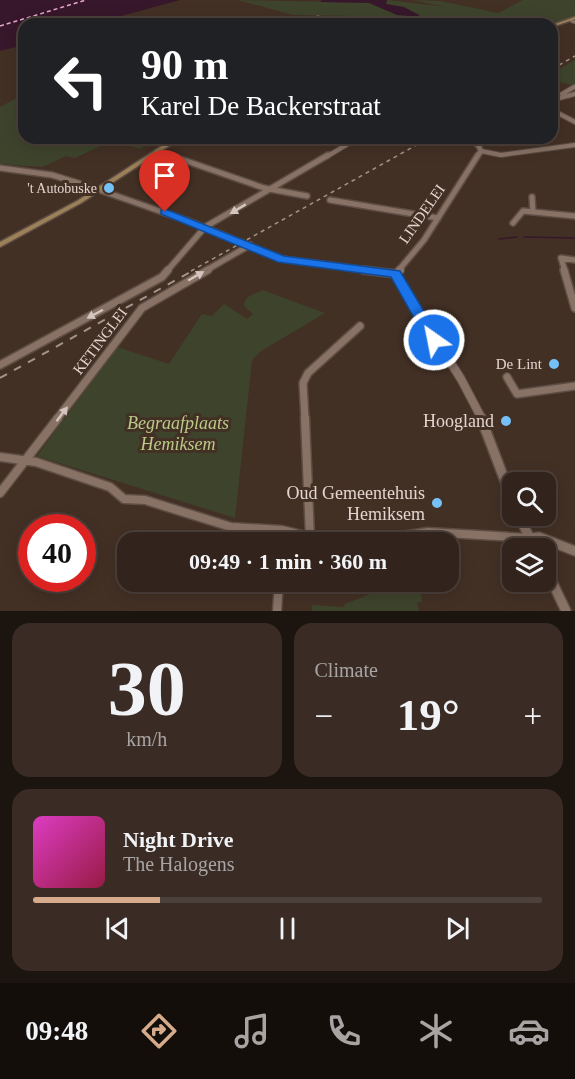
<!DOCTYPE html>
<html lang="en">
<head>
<meta charset="utf-8">
<style>
  body { margin:0; font-family:Georgia,serif; background:#3a2c25; color:#f1f3f6; height:100vh; display:flex; flex-direction:column; font-size:22px; white-space:nowrap }
  * { box-sizing:border-box; margin:0 }
  p { font-size:20px; color:#a8a4a3 }
  .icon { flex:none; width:33px; height:33px; fill:none; stroke:currentColor; stroke-width:2; stroke-linecap:round; stroke-linejoin:round }
  .map { position:relative; height:611px; overflow:hidden }
  .side { display:flex; flex-direction:column; gap:12px; padding:12px; background:#1c140f; flex:1 }
  .side>* { flex:none }
  .hud { position:absolute; left:18px; top:18px; width:540px; height:126px; border-radius:18px; box-shadow:0 3px 15px #0003,0 0 0 2px #4d413b; background:#202124; color:#fff; overflow:hidden }
  .buttons { position:absolute; left:502px; top:472px; display:grid; gap:12px }
  .buttons a { display:grid; place-items:center; width:54px; height:54px; border-radius:12px; background:#32241c; box-shadow:0 3px 15px #0003,0 0 0 2px #4d413b; font-size:30px }
  .speed { position:absolute; left:18px; top:514px; display:flex; gap:12px; font-size:30px; font-weight:700; text-align:center }
  .speed>* { display:grid; place-content:center; width:78px; height:78px; border-radius:50%; background:#32241c; box-shadow:0 3px 15px #0003,0 0 0 2px #4d413b; line-height:1 }
  .speed .limit { border:9px solid #d22; background:#fff; color:#111 }
  .pin { position:absolute; display:grid; place-items:center; width:51px; height:51px; color:#fff; margin:-62px -26px; border-radius:50% 50% 50% 0; rotate:-45deg; box-shadow:0 0 6px #0007 }
  .pin .icon { rotate:45deg }
  .me { position:absolute; width:66px; margin:-33px; rotate:327deg; stroke-linejoin:round; filter:drop-shadow(0 0 4px #0008) }
  .turn { display:flex; align-items:center; gap:21px; height:126px; padding:0 24px; font-size:27px }
  .turn .icon { width:78px; height:78px; stroke-width:2.5 }
  .turn b { display:block; font-size:42px; line-height:51px }
  .big { font-size:45px; font-weight:800; line-height:1.1 }
  .side .card { flex:1; display:flex; flex-direction:column; justify-content:center; gap:9px; min-width:0; padding:0 21px; border-radius:18px; background:#3a2c25 }
  .side .dial { align-items:center; gap:0 }
  .dial b { font-size:78px; line-height:1 }
  .song { display:flex; align-items:center; gap:18px }
  .cover { width:72px; height:72px; border-radius:9px; background:linear-gradient(135deg,hsl(310 70% 55%),hsl(340 70% 35%)) }
  .played { height:6px; border-radius:3px; background:linear-gradient(90deg,#d6ab8b 25%,#4d413b 25%) }
  .keys { display:flex; justify-content:space-around; direction:ltr }
  .heat { display:flex; justify-content:space-between; align-items:center; font-size:33px; direction:ltr }
  .side .tiles { flex:1; display:grid; gap:12px; grid-template-columns:1fr 1fr }
  .card:last-child { grid-column:span 2 }
  .trip { position:absolute; left:117px; top:532px; width:342px; height:60px; border-radius:18px; background:#32241c; box-shadow:0 3px 15px #0003,0 0 0 2px #4d413b; font-weight:800; line-height:60px; text-align:center }
  .dock { display:flex; height:96px; justify-content:space-around; align-items:center; background:#140e0b; color:#a8a4a3 }
  .dock .icon { width:42px; height:42px }
  .dock .current { color:#d6ab8b }
  .dock b { font-size:27px; color:#f1f3f6 }
  .map>svg:first-child { display:block }
  .green { fill:#3e442c }
  .water { fill:#37172b }
  .lines { fill:none; stroke-linecap:round; stroke-linejoin:round }
  .stream { stroke:#37172b; stroke-width:1.5 }
  .ferry { stroke:#e9a9ce; stroke-width:1.5; stroke-dasharray:4 3; stroke-linecap:butt }
  .minor-far4-casing { stroke:#5d4d44; stroke-width:4.5 }
  .minor-far3-casing { stroke:#5d4d44; stroke-width:6 }
  .minor-far2-casing { stroke:#5d4d44; stroke-width:8 }
  .minor-far1-casing { stroke:#5d4d44; stroke-width:10 }
  .minor-casing { stroke:#5d4d44; stroke-width:11 }
  .tertiary-far3-casing { stroke:#5d4d44; stroke-width:7 }
  .tertiary-far2-casing { stroke:#5d4d44; stroke-width:8 }
  .tertiary-far1-casing { stroke:#5d4d44; stroke-width:10 }
  .tertiary-casing { stroke:#5d4d44; stroke-width:12 }
  .secondary-casing { stroke:#5d4d44; stroke-width:3 }
  .minor-far4 { stroke:#887266; stroke-width:3 }
  .minor-far3 { stroke:#887266; stroke-width:4 }
  .minor-far2 { stroke:#887266; stroke-width:5 }
  .minor-far1 { stroke:#887266; stroke-width:7 }
  .minor { stroke:#887266; stroke-width:8 }
  .tertiary-far3 { stroke:#887266; stroke-width:4.5 }
  .tertiary-far2 { stroke:#887266; stroke-width:5 }
  .tertiary-far1 { stroke:#887266; stroke-width:8 }
  .tertiary { stroke:#887266; stroke-width:9 }
  .secondary { fill:#9c8058; fill-rule:evenodd }
  .rail-far1 { stroke:#a2938b; stroke-width:1.5; stroke-dasharray:4 4; stroke-linecap:butt }
  .rail { stroke:#a2938b; stroke-width:2; stroke-dasharray:8 8; stroke-linecap:butt }
  .oneway { fill:#d4c6bf }
  .route { fill:#1a73e8; stroke:#114b97; stroke-width:1.5 }
  .poi-dot { fill:#75c0f6; stroke:#433025; stroke-width:2 }
  .labels { text-anchor:middle; dominant-baseline:central; stroke-width:6; stroke-linejoin:round; paint-order:stroke }
  .far-poi-label { font-size:14px; fill:#e2d5cf; stroke:#433025; text-anchor:end }
  .street-label { font-size:15px; fill:#e2d5cf; stroke:#433025 }
  .poi-label { font-size:15px; fill:#e2d5cf; stroke:#433025; text-anchor:end }
  .near-poi-label { font-size:18px; fill:#e2d5cf; stroke:#433025; text-anchor:end }
  .near-park-label { font-size:18px; font-style:italic; fill:#baca88; stroke:#433025 }
</style>
</head>
<body>
<div class="map">
<svg width="575" height="611" viewBox="0 0 575 611">
  <rect width="100%" height="100%" fill="#433025"/>
  <path class="green" d="M238,0l131,3 21,8 14,-4 -18,-3 1,-4 59,7 -33,-7 27,1 58,12 25,-13h52v17l-23,7h-176l-20,-8 -63,-1z
    M575,60v26l-23,-6v-7z
    M24,94v44h134l-19,11 -26,-9 -38,18 -9,-2 -24,11 -42,-3v-57z
    M262,290l63,23 -64,38 -9,9 -17,158 -198,-62 80,-109 52,17 33,-50 10,2 12,-12 23,15 6,-5 -9,-8c1,-11 10,-11 18,-16z
    M376,582h44l2,20h-5l2,9h-107v-6l32,2 1,-3 25,-10z"/>
  <path class="water" d="M0,0h180l-88,24h-68v21l-24,6z
    M322,0h65l-1,4 18,3 15,8v2l-22,-2 -28,-12 -49,-1z"/>
  <g class="lines">
    <path class="stream" d="M524,237l51,1
      M499,239l18,-2"/>
    <path class="ferry" d="M0,26l86,-26"/>
    <g class="minor-far4-casing">
      <path id="minor-far4" d="M318,17l16,7
        M572,21l3,1"/>
    </g>
    <g class="minor-far3-casing">
      <path id="minor-far3" d="M562,94l12,-7
        M552,100l23,-6
        M552,110l23,12
        M157,151l17,6
        M481,151l20,4 74,-10
        M326,157l32,-19"/>
    </g>
    <g class="minor-far2-casing">
      <path id="minor-far2" d="M169,155l95,33 43,8
        M0,168l52,7 42,13 94,33 94,38 92,12
        M532,197l1,15
        M330,200l108,18
        M513,223l10,-12 52,5
        M167,271l38,-44 123,-72
        M205,271l45,-26
        M565,271l-4,-13 14,2"/>
    </g>
    <g class="minor-far1-casing">
      <path id="minor-far1" d="M363,270l33,4
        M564,270l11,38
        M0,365l162,-88 6,-7
        M507,377l10,17 58,-8
        M57,419l85,-111 66,-38
        M305,419l-2,-36 5,-10 52,-47"/>
    </g>
    <g class="minor-casing">
      <path id="minor" d="M305,418l5,119
        M0,457l36,5 74,25 14,12 21,1 86,27 51,3 28,7 45,2 33,-1 40,-6 102,6
        M0,493l58,-75
        M281,543l1,-13
        M277,611l2,-29"/>
    </g>
    <g class="tertiary-far3-casing">
      <path id="tertiary-far3" d="M467,138l11,7 3,6 -4,6"/>
    </g>
    <g class="tertiary-far2-casing">
      <path id="tertiary-far2" d="M398,271l26,-31 54,-85"/>
    </g>
    <g class="tertiary-far1-casing">
      <path id="tertiary-far1" d="M400,270l-4,4 7,14 58,91 21,40"/>
    </g>
    <g class="tertiary-casing">
      <path id="tertiary" d="M481,418l32,84
        M519,516l16,33
        M530,538l9,-1 36,14
        M546,569l20,42"/>
    </g>
    <g class="secondary-casing">
      <path id="secondary" d="M575,17v2l-23,8v-2z
        M176,138h9l-10,4 -94,61 -81,44v-5l77,-41 94,-61z"/>
    </g>
    <use href="#minor-far4" class="minor-far4"/>
    <use href="#minor-far3" class="minor-far3"/>
    <use href="#minor-far2" class="minor-far2"/>
    <use href="#minor-far1" class="minor-far1"/>
    <use href="#minor" class="minor"/>
    <use href="#tertiary-far3" class="tertiary-far3"/>
    <use href="#tertiary-far2" class="tertiary-far2"/>
    <use href="#tertiary-far1" class="tertiary-far1"/>
    <use href="#tertiary" class="tertiary"/>
    <use href="#secondary" class="secondary"/>
    <path class="rail-far1" d="M278,24c32,-7 60,-11 92,0
      M552,69l23,-13
      M191,271l238,-133"/>
    <path class="rail" d="M0,378l194,-108"/>
  </g>
  <defs><path id="oneway-solid" d="M-6-.8H1V-3.2L6.5 0L1 3.2V.8H-6Z" transform="scale(1.5)"/></defs>
  <g class="oneway">
    <use href="#oneway-solid" transform="translate(238 209) rotate(149)"/>
    <use href="#oneway-solid" transform="translate(196 276) rotate(-30)"/>
    <use href="#oneway-solid" transform="translate(95 314) rotate(152)"/>
    <use href="#oneway-solid" transform="translate(62 414) rotate(-53)"/>
  </g>
  <path class="route" d="M165,209l119,47 116,15 41,69 -2,4h-10l-38,-67 -113,-15 -117,-48v-4z"/>
  <g class="poi-dot">
    <circle cx="109" cy="188" r="6"/>
    <circle cx="554" cy="364" r="6"/>
    <circle cx="506" cy="421" r="6"/>
    <circle cx="437" cy="503" r="6"/>
  </g>
  <g class="labels">
    <g class="far-poi-label">
      <text x="97" y="188">'t Autobuske</text>
    </g>
    <g class="street-label">
      <text transform="translate(422 214) rotate(-55)">LINDELEI</text>
      <text transform="translate(100 341) rotate(-53)">KETINGLEI</text>
    </g>
    <g class="poi-label">
      <text x="542" y="364">De Lint</text>
    </g>
    <g class="near-poi-label">
      <text x="494" y="421">Hoogland</text>
      <text x="425" y="493">Oud Gemeentehuis<tspan x="425" dy="21">Hemiksem</tspan></text>
    </g>
    <g class="near-park-label">
      <text x="178" y="423">Begraafplaats<tspan x="178" dy="21">Hemiksem</tspan></text>
    </g>
  </g>
</svg>
<div class="buttons">
<a><svg class="icon" aria-label="search" viewBox="0 0 24 24"><circle cx="10" cy="10" r="6"/><path d="M15 15l6 6"/></svg></a>
<a><svg class="icon" aria-label="layers" viewBox="0 0 24 24"><path d="M12 4l9 5-9 5-9-5zM3 14l9 5 9-5"/></svg></a>
</div>
<div class="speed"><div class="limit">40</div></div>
<div class="pin" style="left:165px;top:212px;background:#d93025"><svg class="icon" aria-label="arrive" viewBox="0 0 24 24"><path d="M6 21V4h12l-3 4 3 4H6"/></svg></div>
<svg class="me" style="left:434px;top:340px" viewBox="-20 -20 40 40"><circle r="17" fill="#1a73e8" stroke="#fff" stroke-width="3"/><path d="M0-11L8 9 0 5-8 9z" fill="#fff"/></svg>
<div class="trip">09:49 · 1 min · 360 m</div>
<div class="hud">
<div class="turn"><svg class="icon" aria-label="left" viewBox="0 0 24 24"><path d="M17 20v-9H6M10 6l-5 5 5 5"/></svg><div><b>90 m</b>Karel De Backerstraat</div></div>
</div>
</div>
<section class="side">
<div class="tiles">
<div class="card dial"><b>30</b><p>km/h</p></div>
<div class="card"><p>Climate</p>
<div class="heat"><a>−</a><b class="big">19°</b><a>+</a></div>
</div>
<div class="card">
<div class="song"><i class="cover"></i><div><b>Night Drive</b><p>The Halogens</p></div></div>
<div class="played"></div>
<div class="keys"><svg class="icon" aria-label="previous" viewBox="0 0 24 24"><path d="M18 5L8 12l10 7zM5 5v14"/></svg><svg class="icon" aria-label="pause" viewBox="0 0 24 24"><path d="M8 5v14M16 5v14"/></svg><svg class="icon" aria-label="next" viewBox="0 0 24 24"><path d="M6 5l10 7-10 7zM19 5v14"/></svg></div>
</div>
</div>
</section>
<nav class="dock">
<b>09:48</b>
<svg class="icon current" aria-label="directions" viewBox="0 0 24 24"><path d="M12 3l9 9-9 9-9-9zM9 14v-3h6M13 9l2 2-2 2"/></svg>
<svg class="icon" aria-label="music" viewBox="0 0 24 24"><path d="M9 18V5l10-2v13"/><circle cx="6" cy="18" r="3"/><circle cx="16" cy="16" r="3"/></svg>
<svg class="icon" aria-label="phone" viewBox="0 0 24 24"><path d="M5 4h4l2 5-3 2q2 4 5 5l2-3 5 2v4C11 20 4 13 5 4z"/></svg>
<svg class="icon" aria-label="climate" viewBox="0 0 24 24"><path d="M12 3v18M4 7l16 10M4 17L20 7"/></svg>
<svg class="icon" aria-label="car" viewBox="0 0 24 24"><path d="M5 17H2v-5l4-1 3-4h7l3 4 3 1v5h-3M9 17h6M6 11h13"/><circle cx="7" cy="17" r="2"/><circle cx="17" cy="17" r="2"/></svg>
</nav>
</body>
</html>
